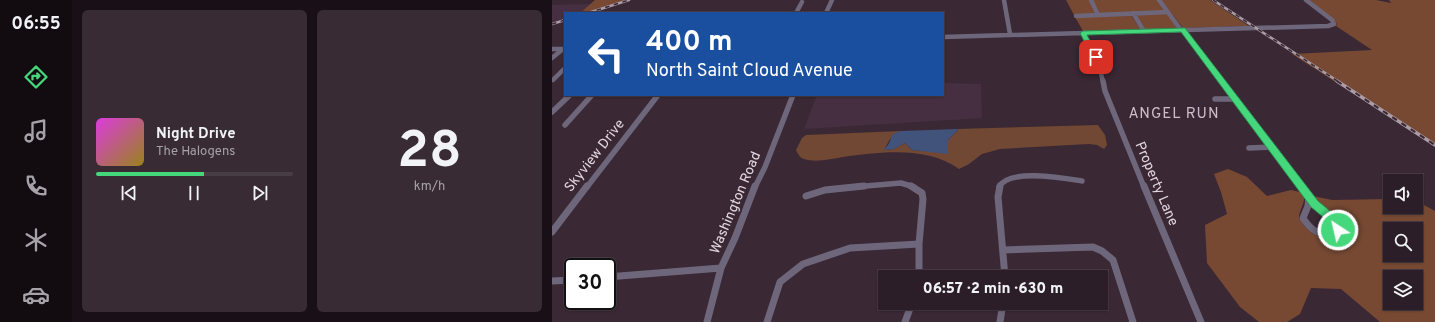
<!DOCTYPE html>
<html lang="en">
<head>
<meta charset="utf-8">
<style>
  body { margin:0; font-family:Overpass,sans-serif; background:#382b34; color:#f1f3f6; height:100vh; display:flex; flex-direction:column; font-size:15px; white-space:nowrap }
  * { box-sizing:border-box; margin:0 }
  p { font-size:13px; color:#a6a2a8 }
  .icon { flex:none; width:22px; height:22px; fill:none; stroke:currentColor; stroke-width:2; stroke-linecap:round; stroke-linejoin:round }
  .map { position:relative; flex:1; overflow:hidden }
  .panel { display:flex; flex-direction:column; gap:10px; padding:10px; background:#181016; width:480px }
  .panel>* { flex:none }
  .top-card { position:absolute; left:12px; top:12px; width:380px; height:84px; border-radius:0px; box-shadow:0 1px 3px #0004,0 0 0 1px #483c45; background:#1a4fa0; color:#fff; overflow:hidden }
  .tools { position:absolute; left:831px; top:174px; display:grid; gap:8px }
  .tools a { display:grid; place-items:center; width:40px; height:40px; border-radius:0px; background:#2c1e28; box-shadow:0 1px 3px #0004,0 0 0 1px #483c45; font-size:20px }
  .speed { position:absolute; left:12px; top:258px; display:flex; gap:8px; font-size:20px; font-weight:700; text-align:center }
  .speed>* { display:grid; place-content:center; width:52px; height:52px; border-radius:50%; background:#2c1e28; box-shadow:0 1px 3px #0004,0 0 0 1px #483c45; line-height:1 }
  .speed .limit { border:2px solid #111; border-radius:6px; background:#fff; color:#111 }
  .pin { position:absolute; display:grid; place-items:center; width:34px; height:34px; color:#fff; margin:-17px; border-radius:8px; box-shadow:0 2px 6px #0006 }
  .me { position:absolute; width:44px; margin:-22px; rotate:325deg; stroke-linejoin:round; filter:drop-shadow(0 0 3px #0008) }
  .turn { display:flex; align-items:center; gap:14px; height:84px; padding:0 16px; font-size:18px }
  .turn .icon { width:52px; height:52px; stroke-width:2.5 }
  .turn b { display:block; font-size:28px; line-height:34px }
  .panel .tile { flex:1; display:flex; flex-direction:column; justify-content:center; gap:6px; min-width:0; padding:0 14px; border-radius:6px; background:#382b34 }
  .panel .dial { align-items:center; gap:0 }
  .dial b { font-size:52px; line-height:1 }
  .song { display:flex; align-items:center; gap:12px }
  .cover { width:48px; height:48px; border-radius:6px; background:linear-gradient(135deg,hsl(300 70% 55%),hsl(50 70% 35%)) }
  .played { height:4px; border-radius:2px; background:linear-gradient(90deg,#44d77b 55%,#483c45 55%) }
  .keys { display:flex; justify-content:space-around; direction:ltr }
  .panel .tiles { flex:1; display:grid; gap:10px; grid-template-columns:repeat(2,1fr) }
  .trip { position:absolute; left:326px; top:270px; width:230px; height:40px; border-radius:0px; background:#2c1e28; box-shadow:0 1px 3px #0004,0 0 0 1px #483c45; font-weight:800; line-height:40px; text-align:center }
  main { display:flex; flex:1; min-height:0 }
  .dock { display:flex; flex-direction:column; width:72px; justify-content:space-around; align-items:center; background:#120c10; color:#a6a2a8 }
  .dock .icon { width:28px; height:28px }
  .dock .on { color:#44d77b }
  .dock b { font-size:18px; color:#f1f3f6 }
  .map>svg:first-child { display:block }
  .built { fill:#462f40 }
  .green { fill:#704834 }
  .forest { fill:#774933; fill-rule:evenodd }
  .water { fill:#41527b }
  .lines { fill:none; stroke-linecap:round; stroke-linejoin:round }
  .minor-far2 { stroke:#6e677b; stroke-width:4.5 }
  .minor-far1 { stroke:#6e677b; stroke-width:5.5 }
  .minor { stroke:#6e677b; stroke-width:7 }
  .rail-far1-casing { stroke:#aa9ca6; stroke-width:2.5 }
  .rail-casing { stroke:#aa9ca6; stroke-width:3.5 }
  .rail-far1 { stroke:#3a2835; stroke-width:1.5; stroke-dasharray:4.5; stroke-linecap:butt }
  .rail { stroke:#3a2835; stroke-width:2; stroke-dasharray:5.5; stroke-linecap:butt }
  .route { fill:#44d77b; stroke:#2c8c50 }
  .labels { text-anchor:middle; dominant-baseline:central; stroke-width:4; stroke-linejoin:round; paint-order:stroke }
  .street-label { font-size:14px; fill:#e2d7df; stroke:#3a2835 }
  .neighbourhood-label { font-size:15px; letter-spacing:1px; fill:#d2bccb; stroke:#3a2835 }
</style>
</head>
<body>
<main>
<nav class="dock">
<b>06:55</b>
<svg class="icon on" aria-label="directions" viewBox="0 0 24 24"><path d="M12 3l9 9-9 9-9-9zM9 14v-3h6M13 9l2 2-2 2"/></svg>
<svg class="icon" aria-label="music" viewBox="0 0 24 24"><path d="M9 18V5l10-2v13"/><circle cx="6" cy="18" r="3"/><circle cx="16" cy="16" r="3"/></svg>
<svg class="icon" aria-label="phone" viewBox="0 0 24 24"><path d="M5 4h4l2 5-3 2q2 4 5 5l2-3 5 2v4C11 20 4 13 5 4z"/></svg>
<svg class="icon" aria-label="climate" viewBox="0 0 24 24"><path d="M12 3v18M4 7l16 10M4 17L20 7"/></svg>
<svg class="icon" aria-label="car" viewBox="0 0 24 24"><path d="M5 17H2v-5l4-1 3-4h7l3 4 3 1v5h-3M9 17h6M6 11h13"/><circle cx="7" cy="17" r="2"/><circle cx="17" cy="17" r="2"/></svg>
</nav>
<section class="panel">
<div class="tiles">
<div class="tile">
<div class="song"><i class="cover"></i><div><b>Night Drive</b><p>The Halogens</p></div></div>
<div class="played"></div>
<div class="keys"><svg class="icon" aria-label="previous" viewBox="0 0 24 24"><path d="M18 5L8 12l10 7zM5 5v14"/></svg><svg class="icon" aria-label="pause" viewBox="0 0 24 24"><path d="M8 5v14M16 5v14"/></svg><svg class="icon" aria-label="next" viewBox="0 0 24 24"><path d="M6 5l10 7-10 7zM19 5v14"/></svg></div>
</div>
<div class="tile dial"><b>28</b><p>km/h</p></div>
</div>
</section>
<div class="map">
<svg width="883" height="322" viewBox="0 0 883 322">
  <rect width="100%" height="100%" fill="#3a2835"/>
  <path class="built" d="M39,4l-11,9h-15v8l-13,4v-20z
    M391,83l38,1 1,34 -178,11 13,-34h126z"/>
  <path class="green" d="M546,125l7,10 2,10 -3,4 -7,-4 -8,-1 -89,5 -18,5 -13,10 -10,5c-32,-23 -79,-17 -116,-12 -12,2 -27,6 -39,2 -4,-1 -6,-5 -8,-9l6,-12 4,-3 95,-4 -11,8 -6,11 10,-1 11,-6 7,7 36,3v-13l10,-10 -1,-1z"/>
  <path class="forest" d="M43,0h33l-39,13h-9z
    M514,0h23l6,14 -21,1z
    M541,0h64l8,11 -65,3z
    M609,0h49l39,26 -66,2z
    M757,0h67l15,3 -2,-3h46v146l-143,-92 80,-4 -36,-24 1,-2 -3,-4z
    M615,13l11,16 -32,1 -10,-16z
    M579,15l10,15 -58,1 -8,-14z
    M676,169l19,8 20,19 24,-6 13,3c2,10 -5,16 -5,25 9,16 22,23 41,19l3,-6c-5,-15 -21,-22 -30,-35l19,4 58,-1v8h26v-4l6,1 13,7v111h-55l-39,-33 -30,-1 -11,26 -13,8h-28l-19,-15 -33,-44 -2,-38 22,-11 -6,-22 -7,-18zM838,229h26v26h-26zM838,277h26v26h-26z"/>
  <path class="water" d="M405,129l1,1 -10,10v14l-36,-4 -7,-7 -11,6 -10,1c1,-2 2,-3 4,-5 6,-10 0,-10 13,-14z"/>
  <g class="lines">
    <path class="minor-far2" d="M452,0l6,34
      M539,0l7,15
      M607,0l22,30
      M244,13l6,-11
      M274,13l6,-13
      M581,13l11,18
      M524,16l92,-4
      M631,30l40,52
      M531,33l16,32 4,17
      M391,37l385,-11 6,-2 -2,-4 -26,-20
      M0,49h12
      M0,58l11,-9
      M1,80l12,-12"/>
    <path class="minor-far1" d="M551,81l2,10 39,96
      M670,81l81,106
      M663,99h21
      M0,112l18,-17
      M13,125l27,-30
      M697,148l24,-1
      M35,187l71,-92
      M203,187l10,-20 28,-72
      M302,187l47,-4 13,4
      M447,187c10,-19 65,-9 83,-6"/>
    <path class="minor" d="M359,186l11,7 1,6 -4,45v33
      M448,186l-2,11 7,80
      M592,186l57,136
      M750,186l13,18 18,15 6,11 -2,4c-16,3 -26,-3 -34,-16l5,-12 1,-10
      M254,196l19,-6 39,-4
      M0,232l35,-46
      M451,250l90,-3 9,4 11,9 20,62
      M55,277l114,-9
      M0,281l21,-1
      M155,322l14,-54 14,-30 20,-52
      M215,322l13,-40 23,-18 47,-16 69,-4
      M353,322l7,-19
      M448,322l3,-19"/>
    <g class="rail-far1-casing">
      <path id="rail-far1" d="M661,0l126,82
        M36,13l41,-13
        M0,24l13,-4"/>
    </g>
    <g class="rail-casing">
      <path id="rail" d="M785,81l98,64"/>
    </g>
    <use href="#rail-far1" class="rail-far1"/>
    <use href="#rail" class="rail"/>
  </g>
  <path class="route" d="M631,28h2l133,173 18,15 8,14 -2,3 -4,2 -3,-2 -6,-11 -18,-15 -130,-175 -94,3 12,22 -3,2 -4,-2 -12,-24 3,-2z"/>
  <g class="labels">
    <g class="street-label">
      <text transform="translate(43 156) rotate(-52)">Skyview Drive</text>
      <text transform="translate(604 184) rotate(67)">Property Lane</text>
      <text transform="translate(184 203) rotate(-67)">Washington Road</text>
    </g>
    <g class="neighbourhood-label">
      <text x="622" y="114">ANGEL RUN</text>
    </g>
  </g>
</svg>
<div class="tools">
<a><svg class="icon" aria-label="sound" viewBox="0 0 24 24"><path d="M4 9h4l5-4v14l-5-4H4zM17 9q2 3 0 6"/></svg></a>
<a><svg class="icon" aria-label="search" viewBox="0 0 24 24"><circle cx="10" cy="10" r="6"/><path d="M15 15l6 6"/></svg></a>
<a><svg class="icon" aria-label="layers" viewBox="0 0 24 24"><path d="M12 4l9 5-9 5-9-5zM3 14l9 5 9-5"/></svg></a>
</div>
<div class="speed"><div class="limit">30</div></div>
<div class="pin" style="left:544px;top:57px;background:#d93025"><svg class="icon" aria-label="arrive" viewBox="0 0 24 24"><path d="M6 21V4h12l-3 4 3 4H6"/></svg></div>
<svg class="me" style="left:786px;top:230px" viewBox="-20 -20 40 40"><circle r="17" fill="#44d77b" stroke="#fff" stroke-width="3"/><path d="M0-11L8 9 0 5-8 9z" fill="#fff"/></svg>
<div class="trip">06:57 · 2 min · 630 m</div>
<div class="top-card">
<div class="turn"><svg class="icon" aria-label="left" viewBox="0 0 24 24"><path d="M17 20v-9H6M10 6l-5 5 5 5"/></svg><div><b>400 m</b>North Saint Cloud Avenue</div></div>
</div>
</div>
</main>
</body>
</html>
